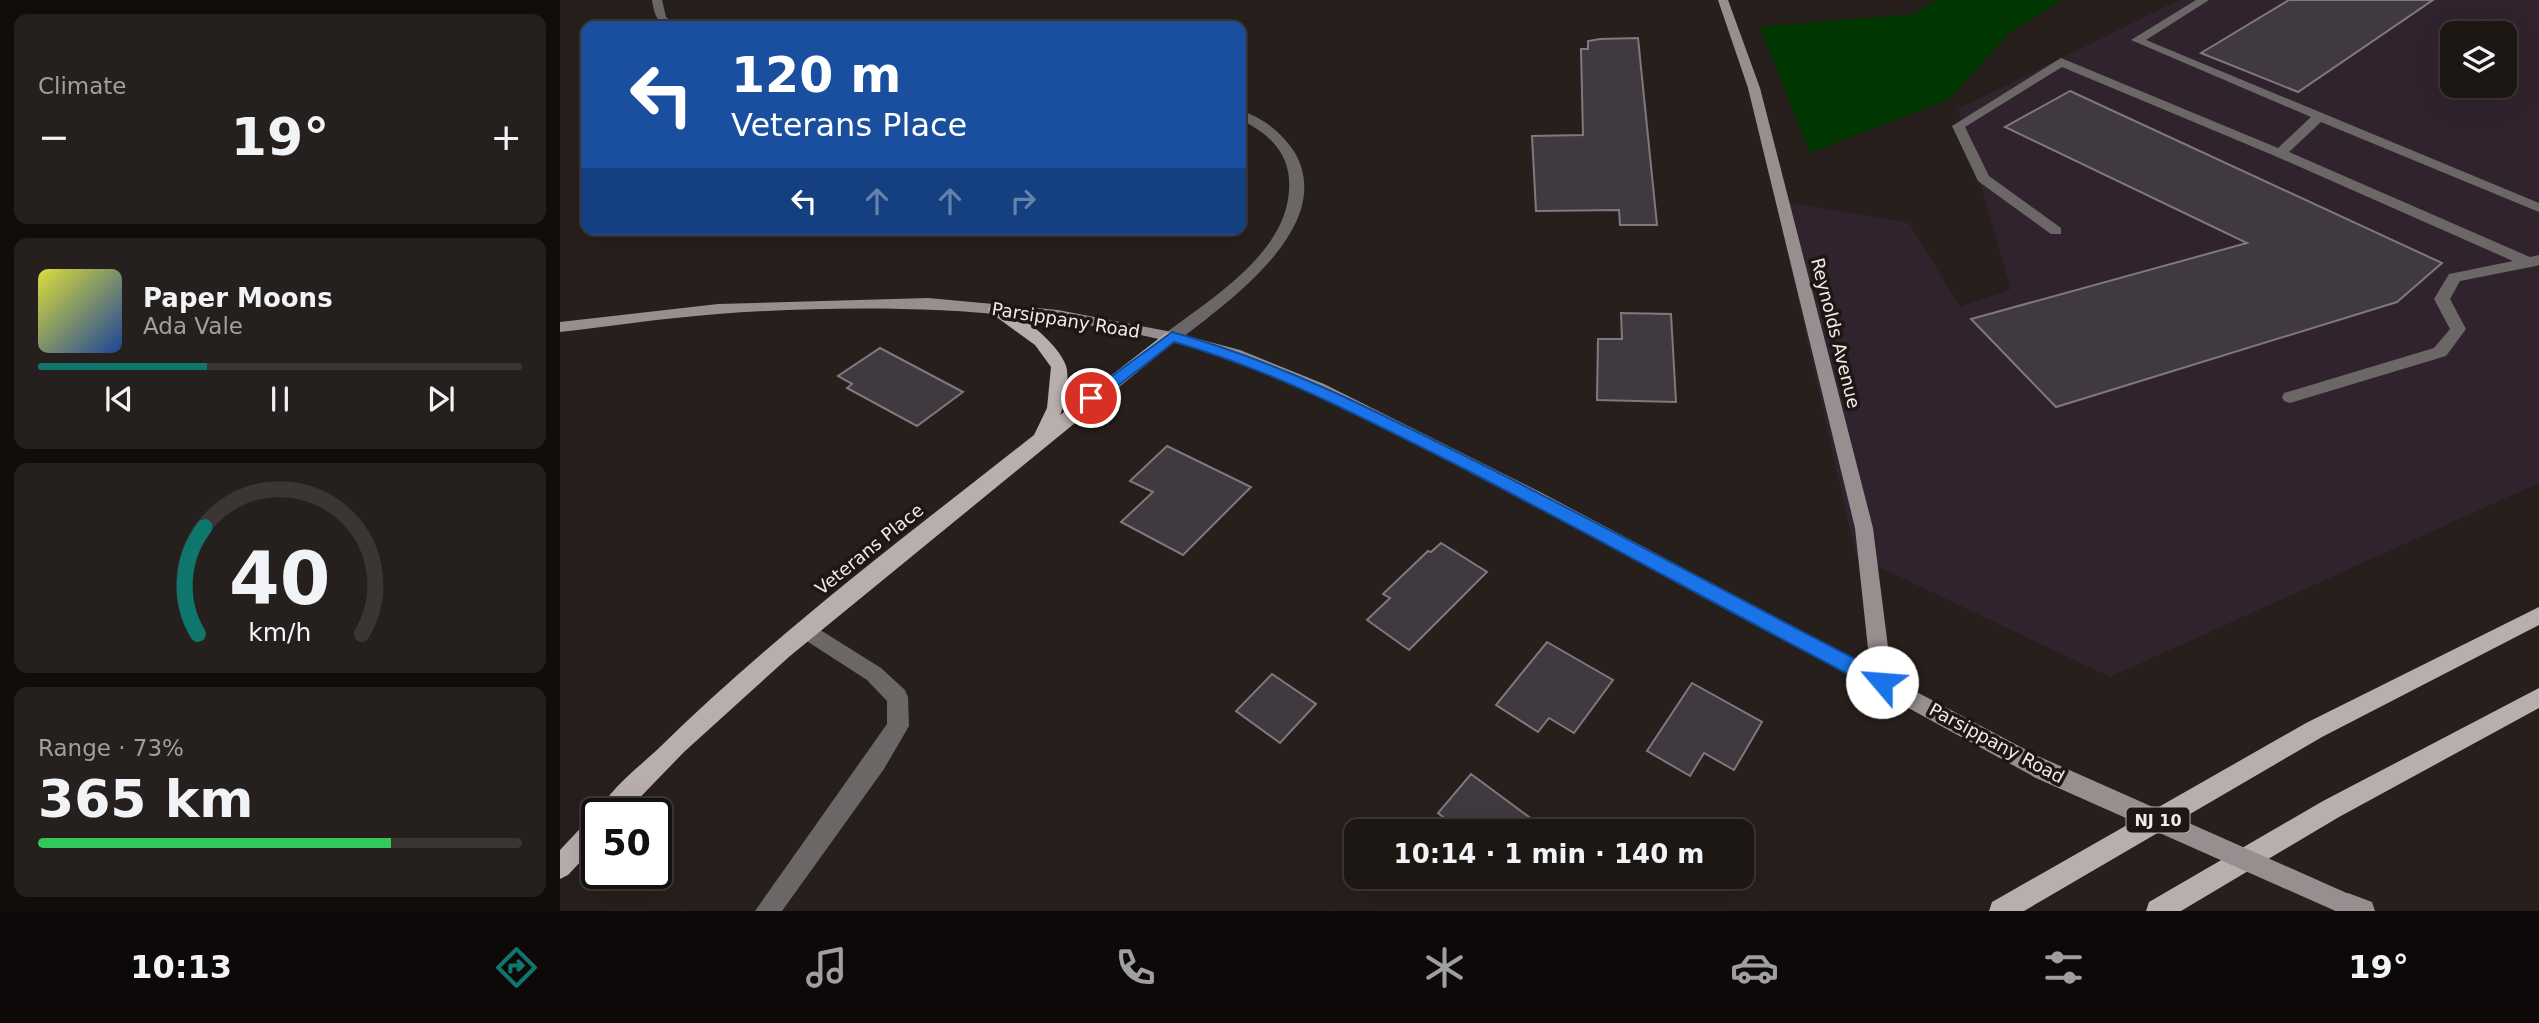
<!DOCTYPE html>
<html lang="en">
<head>
<meta charset="utf-8">
<style>
  body { margin:0; font-family:"DejaVu Sans",sans-serif; background:#25201d; color:#f1f3f6; height:100vh; display:flex; flex-direction:column; font-size:26px; white-space:nowrap }
  * { box-sizing:border-box; margin:0 }
  p { font-size:23px; color:#a09fa0 }
  .icon { flex:none; width:38px; height:38px; fill:none; stroke:currentColor; stroke-width:2; stroke-linecap:round; stroke-linejoin:round }
  .map { position:relative; flex:1; overflow:hidden }
  .sheet { display:flex; flex-direction:column; gap:14px; padding:14px; background:#100d0b; width:560px }
  .sheet>* { flex:none }
  .banner { position:absolute; left:21px; top:21px; width:665px; height:214px; border-radius:14px; box-shadow:0 7px 28px #0002,0 0 0 2px #3b3634; background:#1a4fa0; color:#fff; overflow:hidden }
  .buttons { position:absolute; left:1880px; top:21px; display:grid; gap:14px }
  .buttons a { display:grid; place-items:center; width:77px; height:77px; border-radius:14px; background:#1d1714; box-shadow:0 7px 28px #0002,0 0 0 2px #3b3634; font-size:35px }
  .speed { position:absolute; left:21px; top:798px; display:flex; gap:14px; font-size:35px; font-weight:700; text-align:center }
  .speed>* { display:grid; place-content:center; width:91px; height:91px; border-radius:50%; background:#1d1714; box-shadow:0 7px 28px #0002,0 0 0 2px #3b3634; line-height:1 }
  .speed .limit { border:4px solid #111; border-radius:10px; background:#fff; color:#111 }
  .pin { position:absolute; display:grid; place-items:center; width:60px; height:60px; color:#fff; margin:-30px; border:4px solid #fff; border-radius:50%; box-shadow:0 2px 7px #0007 }
  .me { position:absolute; width:77px; margin:-38px; rotate:297deg; stroke-linejoin:round; filter:drop-shadow(0 0 5px #0008) }
  .turn { display:flex; align-items:center; gap:24px; height:147px; padding:0 35px; font-size:32px }
  .turn .icon { width:91px; height:91px; stroke-width:2.5 }
  .turn b { display:block; font-size:49px; line-height:60px }
  .lanes { display:flex; align-items:center; height:66px; padding:0 35px; background:#0003; justify-content:center; gap:35px; direction:ltr }
  .lanes .off { opacity:.35 }
  .big { font-size:52px; font-weight:700; line-height:1.1 }
  .sheet .card { flex:1; display:flex; flex-direction:column; justify-content:center; gap:10px; min-width:0; padding:0 24px; border-radius:14px; background:#25201d }
  .sheet .dial { align-items:center; gap:0 }
  .dial svg { height:182px; overflow:visible; fill:none; stroke:#3b3634; stroke-width:7; stroke-linecap:round; text-anchor:middle }
  .dial text { fill:#f1f3f6; stroke:none }
  .song { display:flex; align-items:center; gap:21px }
  .cover { width:84px; height:84px; border-radius:10px; background:linear-gradient(135deg,hsl(60 70% 55%),hsl(220 70% 35%)) }
  .played { height:7px; border-radius:4px; background:linear-gradient(90deg,#0f766e 35%,#3b3634 35%) }
  .keys { display:flex; justify-content:space-around; direction:ltr }
  .heat { display:flex; justify-content:space-between; align-items:center; font-size:38px; direction:ltr }
  .charge { height:10px; border-radius:5px; background:linear-gradient(90deg,#34c759 73%,#3b3634 0) }
  .trip { position:absolute; left:784px; top:819px; width:410px; height:70px; border-radius:14px; background:#1d1714; box-shadow:0 7px 28px #0002,0 0 0 2px #3b3634; font-weight:700; line-height:70px; text-align:center }
  .menu { display:flex; height:112px; justify-content:space-around; align-items:center; background:#0c0908; color:#a09fa0 }
  .menu .icon { width:49px; height:49px }
  .menu .selected { color:#0f766e }
  .menu b { font-size:32px; color:#f1f3f6 }
  main { display:flex; flex:1; min-height:0 }
  .map>svg:first-child { display:block }
  .industrial { fill:#31232e; fill-rule:evenodd }
  .green { fill:#003700 }
  .building { fill:#403a40; stroke:#7f787f; stroke-width:2 }
  .lines { fill:none; stroke-linecap:round; stroke-linejoin:round }
  .lane { fill:#6c6767; fill-rule:evenodd }
  .street { fill:#6c6767; fill-rule:evenodd }
  .secondary { fill:#978f8f; fill-rule:evenodd }
  .primary { fill:#b8aeae; fill-rule:evenodd }
  .secondary-bridge { stroke:#978f8f; stroke-width:21 }
  .route { fill:#1a73e8; stroke:#114b97; stroke-width:2 }
  .labels { text-anchor:middle; dominant-baseline:central; stroke-width:7; stroke-linejoin:round; paint-order:stroke }
  .shield { fill:#1d1612; stroke:#b1aaa8; stroke-width:2 }
  .shield-label { font-size:16px; font-weight:bold; fill:#f0eae8 }
  .street-label { font-size:18px; fill:#f0eae8; stroke:#1d1612 }
</style>
</head>
<body>
<main>
<section class="sheet">
<div class="card"><p>Climate</p>
<div class="heat"><a>−</a><b class="big">19°</b><a>+</a></div>
</div>
<div class="card">
<div class="song"><i class="cover"></i><div><b>Paper Moons</b><p>Ada Vale</p></div></div>
<div class="played"></div>
<div class="keys"><svg class="icon" aria-label="previous" viewBox="0 0 24 24"><path d="M18 5L8 12l10 7zM5 5v14"/></svg><svg class="icon" aria-label="pause" viewBox="0 0 24 24"><path d="M8 5v14M16 5v14"/></svg><svg class="icon" aria-label="next" viewBox="0 0 24 24"><path d="M6 5l10 7-10 7zM19 5v14"/></svg></div>
</div>
<div class="card dial"><svg viewBox="0 0 100 80">
<path d="M14 69A42 42 0 1 1 86 69"/>
<path d="M14 69A42 42 0 0 1 17 22" stroke="#0f766e"/>
<text x="50" y="56" font-size="32" font-weight="700">40</text>
<text x="50" y="72" font-size="11">km/h</text>
</svg></div>
<div class="card"><p>Range · 73%</p><b class="big">365 km</b><div class="charge"></div></div>
</section>
<div class="map">
<svg width="1979" height="911" viewBox="0 0 1979 911">
  <rect width="100%" height="100%" fill="#271f1b"/>
  <path class="industrial" d="M1619,0h360v483l-429,194 -254,-121 -80,-355 133,22 51,84 51,-18 -53,-180zM1892,33h52v53h-52z"/>
  <path class="green" d="M1376,0h126l-54,34 -59,65 -139,54 -50,-126 154,-13z"/>
  <path class="building" d="M1729,0h144l-135,92 -97,-39z
    M1078,38l19,187h-37l-1,-15 -83,1 -4,-75 51,-1 -2,-86h7v-8l12,-2z
    M1510,91l372,172 -45,39 -341,105 -85,-88 276,-76 -242,-116z
    M1061,313l50,1 5,88 -79,-2 1,-61h24z
    M320,348l83,44 -46,34 -70,-38 5,-4 -14,-8z
    M607,446l84,41 -68,68 -62,-33 32,-30 -23,-11z
    M881,543l46,29 -78,78 -42,-30 23,-22 -7,-4 45,-43 3,1z
    M987,642l66,38 -39,53 -25,-15 -11,14 -42,-27z
    M712,674l44,30 -36,39 -44,-32z
    M1132,683l70,39 -28,48 -30,-17 -14,23 -43,-25z
    M911,774l77,57h-87l-23,-18z"/>
  <g class="lines">
    <path class="lane" d="M1636,0h13l-63,40 393,163v9l-218,-90 -32,30 241,105 9,-2v10l-3,1 -76,15 -10,18 16,30 -20,27 -156,47 -6,-2 -2,-4 2,-4 150,-45 16,-19 -16,-30 15,-25 64,-13 -238,-105 -213,-89 -97,60 24,49 72,52v6h-10l-73,-53 -26,-55 109,-68 217,90 33,-31 -180,-77z
      M246,621l75,47 24,22 3,7 1,29 -25,43 -102,142h-27l132,-187v-23l-20,-21 -68,-44 -3,-6 3,-6z"/>
    <path class="street" d="M92,0h10l4,17 11,9c-19,0 -22,-8 -25,-26z
      M681,111c22,6 42,23 54,42 42,74 -69,150 -117,188h-12l-2,-4 2,-4c48,-37 128,-84 123,-154 -2,-29 -23,-47 -48,-59z"/>
    <path class="secondary" d="M1158,0h10l32,88 113,440 19,151 155,82 3,7 -3,7 -8,3 -8,-3c-183,-99 -365,-203 -552,-298 -98,-50 -196,-106 -304,-134 -148,-37 -306,-40 -457,-29 -53,4 -106,12 -158,18v-10l158,-18 210,-6 130,12 114,22 68,18 84,34 218,109 328,174 -15,-139 -107,-440z
      M1788,893l24,9 3,9h-37l-2,-6 4,-8z"/>
    <path class="primary" d="M436,304c21,6 64,41 70,62 4,11 -1,39 -6,49l106,-82h12l2,4 -390,319 -106,96 -60,62h-26c9,-23 43,-49 61,-66 116,-114 248,-213 375,-313l13,-27 4,-41 -16,-22 -44,-32 -3,-4 3,-4z
      M1979,607v18l-217,112 -298,174h-35l3,-9 314,-179z
      M1979,688v20l-200,109 -158,94h-35l3,-9 174,-101z
      M37,816v28l-29,31 -8,4v-29l29,-31z"/>
    <path class="secondary-bridge" d="M1479,768l309,137"/>
  </g>
  <path class="route" d="M612,332c105,29 200,77 297,126 141,70 279,147 420,218l2,6 -2,6h-14c-141,-73 -279,-151 -420,-224 -92,-46 -182,-94 -281,-122l-77,60h-11v-7z"/>
  <g class="labels">
    <rect class="shield" x="1566.5" y="807.5" width="63" height="25" rx="5"/>
    <g class="shield-label">
      <text x="1598" y="820">NJ 10</text>
    </g>
    <g class="street-label">
      <text transform="translate(506 320) rotate(9)">Parsippany Road</text>
      <text transform="translate(1276 333) rotate(76)">Reynolds Avenue</text>
      <text transform="translate(309 549) rotate(-39)">Veterans Place</text>
      <text transform="translate(1437 743) rotate(28)">Parsippany Road</text>
    </g>
  </g>
</svg>
<div class="buttons">
<a><svg class="icon" aria-label="layers" viewBox="0 0 24 24"><path d="M12 4l9 5-9 5-9-5zM3 14l9 5 9-5"/></svg></a>
</div>
<div class="speed"><div class="limit">50</div></div>
<div class="pin" style="left:531px;top:398px;background:#d93025"><svg class="icon" aria-label="arrive" viewBox="0 0 24 24"><path d="M6 21V4h12l-3 4 3 4H6"/></svg></div>
<svg class="me" style="left:1322px;top:682px" viewBox="-20 -20 40 40"><circle r="19" fill="#fff"/><path d="M0-13L10 11 0 6-10 11z" fill="#1a73e8"/></svg>
<div class="trip">10:14 · 1 min · 140 m</div>
<div class="banner">
<div class="turn"><svg class="icon" aria-label="left" viewBox="0 0 24 24"><path d="M17 20v-9H6M10 6l-5 5 5 5"/></svg><div><b>120 m</b>Veterans Place</div></div>
<div class="lanes"><svg class="icon" aria-label="left" viewBox="0 0 24 24"><path d="M17 20v-9H6M10 6l-5 5 5 5"/></svg><svg class="icon off" aria-label="ahead" viewBox="0 0 24 24"><path d="M12 20V5M6 11l6-6 6 6"/></svg><svg class="icon off" aria-label="ahead" viewBox="0 0 24 24"><path d="M12 20V5M6 11l6-6 6 6"/></svg><svg class="icon off" aria-label="right" viewBox="0 0 24 24"><path d="M7 20v-9h11M14 6l5 5-5 5"/></svg></div>
</div>
</div>
</main>
<nav class="menu">
<b>10:13</b>
<svg class="icon selected" aria-label="directions" viewBox="0 0 24 24"><path d="M12 3l9 9-9 9-9-9zM9 14v-3h6M13 9l2 2-2 2"/></svg>
<svg class="icon" aria-label="music" viewBox="0 0 24 24"><path d="M9 18V5l10-2v13"/><circle cx="6" cy="18" r="3"/><circle cx="16" cy="16" r="3"/></svg>
<svg class="icon" aria-label="phone" viewBox="0 0 24 24"><path d="M5 4h4l2 5-3 2q2 4 5 5l2-3 5 2v4C11 20 4 13 5 4z"/></svg>
<svg class="icon" aria-label="climate" viewBox="0 0 24 24"><path d="M12 3v18M4 7l16 10M4 17L20 7"/></svg>
<svg class="icon" aria-label="car" viewBox="0 0 24 24"><path d="M5 17H2v-5l4-1 3-4h7l3 4 3 1v5h-3M9 17h6M6 11h13"/><circle cx="7" cy="17" r="2"/><circle cx="17" cy="17" r="2"/></svg>
<svg class="icon" aria-label="filters" viewBox="0 0 24 24"><path d="M4 7h16M4 17h16"/><circle cx="9" cy="7" r="2"/><circle cx="15" cy="17" r="2"/></svg>
<b>19°</b>
</nav>
</body>
</html>
